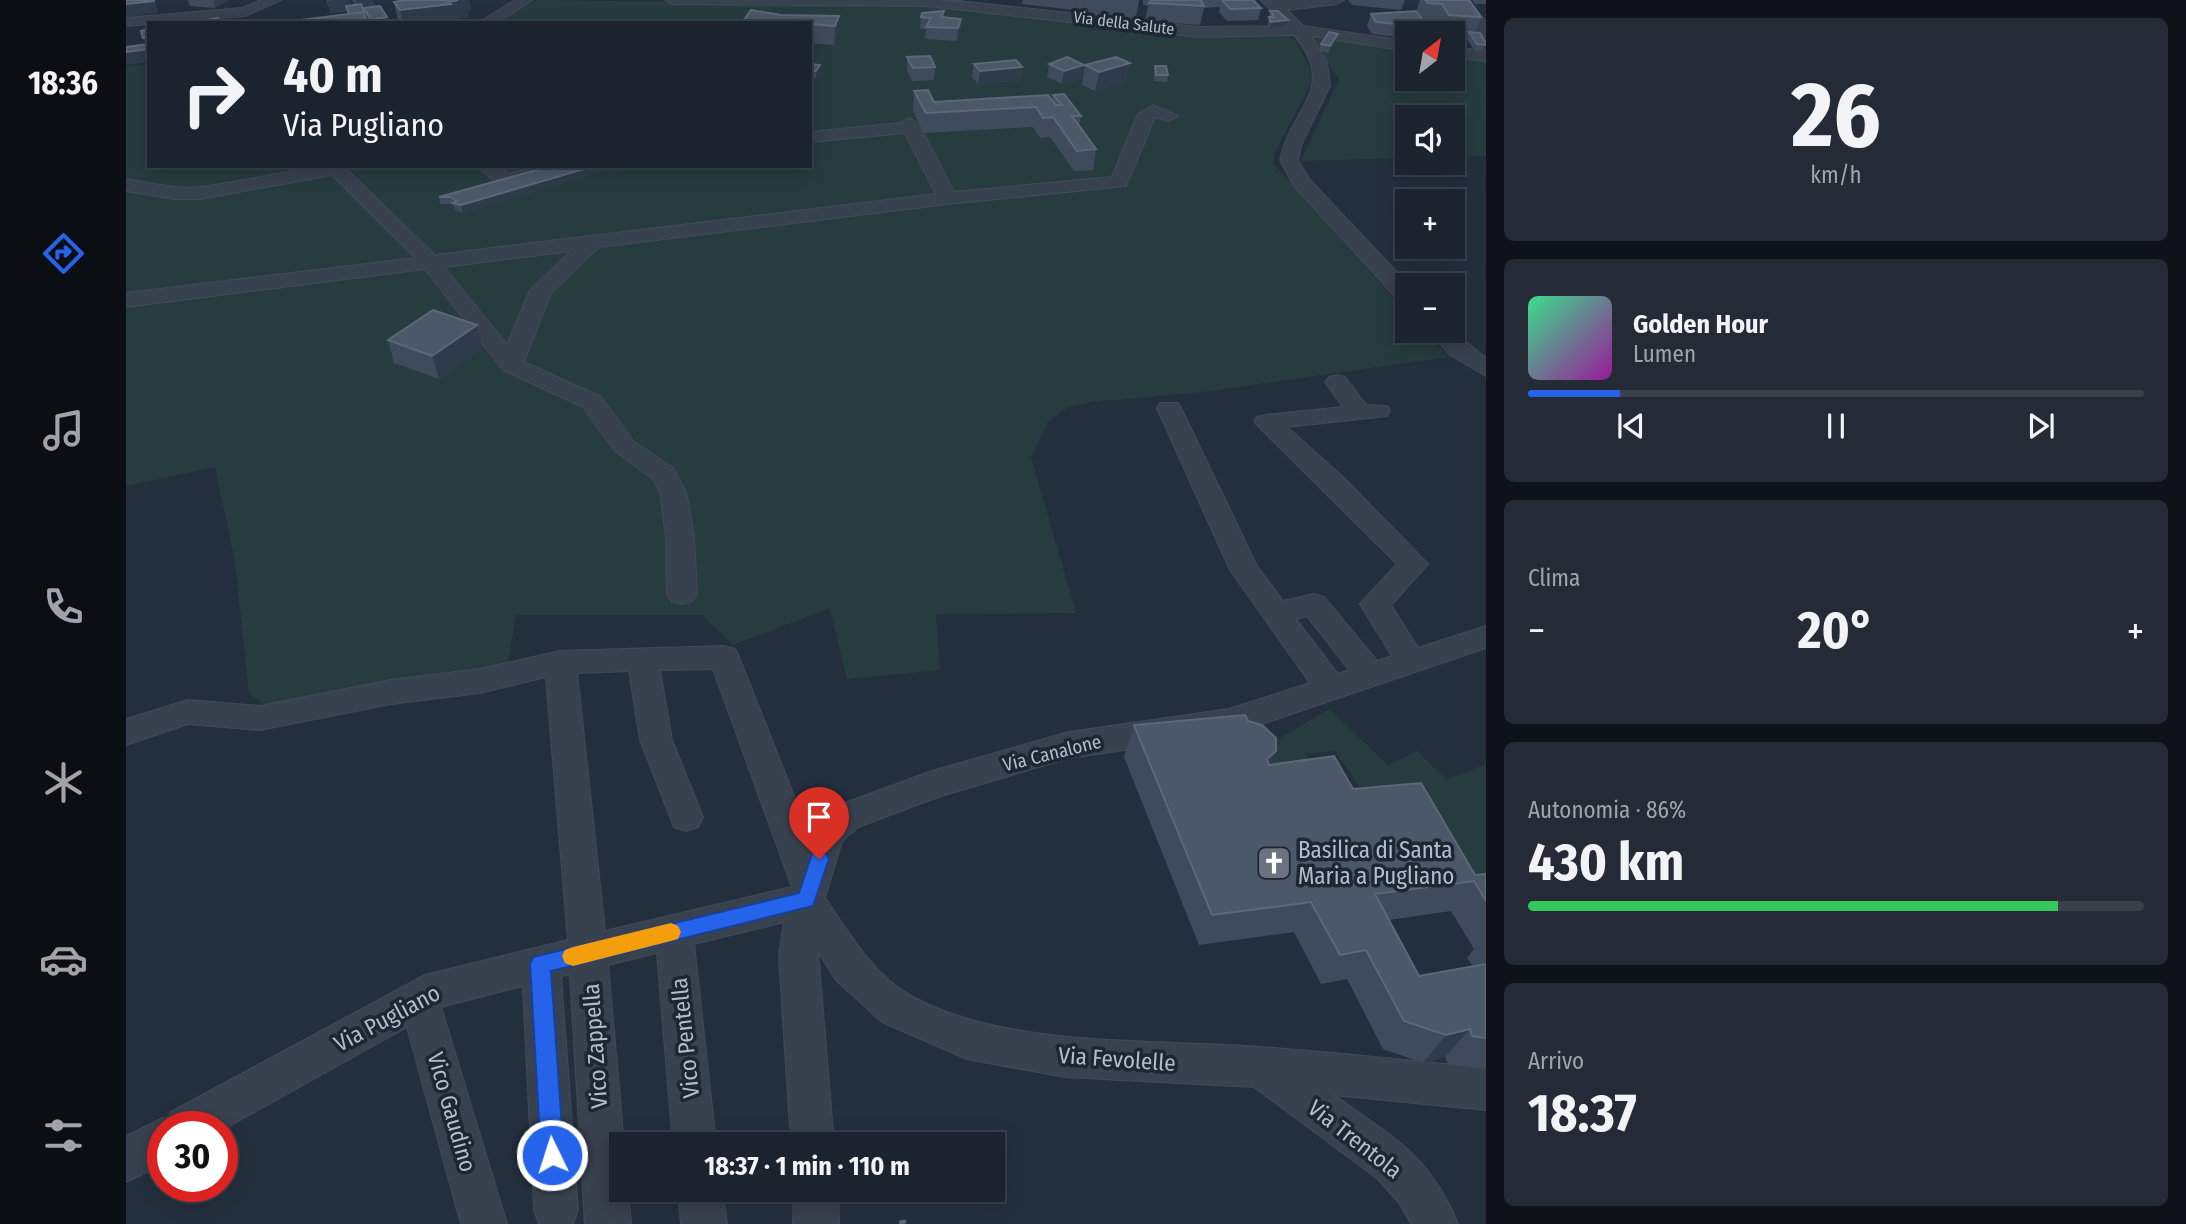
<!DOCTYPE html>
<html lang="it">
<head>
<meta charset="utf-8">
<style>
  body { margin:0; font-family:"Fira Sans Condensed",sans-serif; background:#242b36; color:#f1f3f6; height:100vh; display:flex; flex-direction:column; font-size:26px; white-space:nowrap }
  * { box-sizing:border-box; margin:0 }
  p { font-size:23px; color:#a0a4aa }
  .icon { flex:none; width:38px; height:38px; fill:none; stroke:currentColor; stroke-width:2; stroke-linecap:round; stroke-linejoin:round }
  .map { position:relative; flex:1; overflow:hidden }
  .side { display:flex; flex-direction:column; gap:18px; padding:18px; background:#0f1319; width:700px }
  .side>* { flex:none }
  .hud { position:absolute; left:21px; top:21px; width:665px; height:147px; border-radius:0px; box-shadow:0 4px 18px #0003,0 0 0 2px #39404a; background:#1b232e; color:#f1f3f6; overflow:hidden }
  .needle { width:46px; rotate:31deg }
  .controls { position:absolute; left:1269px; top:21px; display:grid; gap:14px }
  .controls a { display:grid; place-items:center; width:70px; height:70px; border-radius:0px; background:#1b232e; box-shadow:0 4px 18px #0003,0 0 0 2px #39404a; font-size:35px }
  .speed { position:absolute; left:21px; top:1111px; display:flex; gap:14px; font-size:35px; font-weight:700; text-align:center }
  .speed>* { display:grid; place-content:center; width:91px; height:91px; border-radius:50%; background:#1b232e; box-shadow:0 4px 18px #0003,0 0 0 2px #39404a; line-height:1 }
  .speed .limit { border:10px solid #d22; background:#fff; color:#111 }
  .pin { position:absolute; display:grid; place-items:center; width:60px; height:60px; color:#fff; margin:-72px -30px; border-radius:50% 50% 50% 0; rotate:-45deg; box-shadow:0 0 7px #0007 }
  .pin .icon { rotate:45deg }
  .me { position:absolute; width:77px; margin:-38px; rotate:356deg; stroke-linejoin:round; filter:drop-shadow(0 0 5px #0008) }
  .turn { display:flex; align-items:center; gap:24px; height:147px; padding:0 21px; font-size:32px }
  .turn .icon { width:91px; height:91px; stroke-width:2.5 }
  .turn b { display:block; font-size:49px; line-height:60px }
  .big { font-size:52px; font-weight:700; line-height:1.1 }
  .side .tile { flex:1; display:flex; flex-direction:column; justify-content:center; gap:10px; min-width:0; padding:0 24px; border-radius:10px; background:#242b36 }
  .side .dial { align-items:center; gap:0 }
  .dial b { font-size:91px; line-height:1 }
  .song { display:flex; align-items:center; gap:21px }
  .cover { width:84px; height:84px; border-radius:10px; background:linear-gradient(135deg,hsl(150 70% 55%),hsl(300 70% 35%)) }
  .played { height:7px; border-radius:4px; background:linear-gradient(90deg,#2563eb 15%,#39404a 15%) }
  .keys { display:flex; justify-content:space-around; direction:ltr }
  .heat { display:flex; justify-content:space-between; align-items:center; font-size:38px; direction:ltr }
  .charge { height:10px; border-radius:5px; background:linear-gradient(90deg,#34c759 86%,#39404a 0) }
  .trip { position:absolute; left:483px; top:1132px; width:396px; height:70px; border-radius:0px; background:#1b232e; box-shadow:0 4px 18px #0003,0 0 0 2px #39404a; font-weight:700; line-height:70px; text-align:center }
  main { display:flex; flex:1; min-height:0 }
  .tabs { display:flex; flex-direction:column; width:126px; justify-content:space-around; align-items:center; background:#0b0e12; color:#a0a4aa }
  .tabs .icon { width:49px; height:49px }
  .tabs .current { color:#2563eb }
  .tabs b { font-size:32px; color:#f1f3f6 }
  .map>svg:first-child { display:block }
  .green { fill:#263c3f }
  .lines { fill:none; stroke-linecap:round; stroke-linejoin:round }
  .minor-casing { stroke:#414a57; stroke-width:2 }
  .minor { fill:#38414e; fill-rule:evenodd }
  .rail { stroke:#5a6575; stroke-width:7; stroke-dasharray:10 10; stroke-linecap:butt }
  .wall { fill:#3f4b5c; fill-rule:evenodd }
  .shaded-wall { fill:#2f3b4b }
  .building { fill:#4b5868; stroke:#5c6777; stroke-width:2 }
  .route { fill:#2563eb; stroke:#184099; stroke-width:2 }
  .slow { fill:#f59e0b }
  .labels { text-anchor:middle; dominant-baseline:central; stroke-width:7; stroke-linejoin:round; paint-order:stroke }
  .far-street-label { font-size:16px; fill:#b4bcc9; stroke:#1d2633 }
  .street-label { font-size:19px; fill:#b4bcc9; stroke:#1d2633 }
  .near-poi-label { font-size:23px; fill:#b4bcc9; stroke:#1d2633; text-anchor:start }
  .near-street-label { font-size:23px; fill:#b4bcc9; stroke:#1d2633 }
</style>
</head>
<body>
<main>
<nav class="tabs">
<b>18:36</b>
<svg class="icon current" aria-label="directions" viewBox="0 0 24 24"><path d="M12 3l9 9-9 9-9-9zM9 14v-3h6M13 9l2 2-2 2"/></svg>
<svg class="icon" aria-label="music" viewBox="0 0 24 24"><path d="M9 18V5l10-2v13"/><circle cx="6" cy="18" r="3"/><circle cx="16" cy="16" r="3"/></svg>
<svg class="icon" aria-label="phone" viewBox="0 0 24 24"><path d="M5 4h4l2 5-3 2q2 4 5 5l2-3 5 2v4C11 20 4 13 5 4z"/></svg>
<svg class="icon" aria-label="climate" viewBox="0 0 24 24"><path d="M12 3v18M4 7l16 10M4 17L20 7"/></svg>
<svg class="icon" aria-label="car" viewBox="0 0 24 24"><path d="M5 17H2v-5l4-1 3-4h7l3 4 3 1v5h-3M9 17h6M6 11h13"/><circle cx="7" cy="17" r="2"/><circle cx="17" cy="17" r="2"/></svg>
<svg class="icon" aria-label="filters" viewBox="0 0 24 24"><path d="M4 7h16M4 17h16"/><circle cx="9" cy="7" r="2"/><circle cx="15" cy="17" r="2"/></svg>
</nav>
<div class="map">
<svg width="1360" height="1224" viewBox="0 0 1360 1224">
  <rect width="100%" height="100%" fill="#242f3e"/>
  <path class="green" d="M412,0l386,5 227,25 134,4 11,6 18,38 -40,76 -1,9 134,151v17h15l27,26 -246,35 -112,10 -25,6 -18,14 -17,35 45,156 -140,1 4,56 -93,9 -17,-71 -97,37 -31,-30h-186l-8,48 -238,45 -21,-14 -14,-132 -20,-95 -89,19v-420l23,-2v102h661v-143h-316z
    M1187,38l94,12v29h45l1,-23 33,4v96l-33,1 -1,-40h-45v41l-106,3 38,-81z
    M1203,709l59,56 29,-14 30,29 39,-16v134l-33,7 -74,-89 -44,-65 -29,3 5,15 -49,1 13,-29z"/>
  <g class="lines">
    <g class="minor-casing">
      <path id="minor" d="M136,0h19l-36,16 -119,10v-8l116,-10z
        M389,0h18l-37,23h-18z
        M539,0h284l250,27 87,-1 -25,-26h83l-7,4 -50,6 16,16 104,15v10l-96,-15 16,26 3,24 -29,59 -3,15 11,19 100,106 -2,18 -8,-2 -105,-115 -14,-26c11,-53 59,-71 14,-125l-95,2 -271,-31 -256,-2z
        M1327,0h15l18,22v15l-5,-2z
        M1326,47l34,4v10l-34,-4z
        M1027,105l25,11 -9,5 -14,-4 -29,69 -178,18 -349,43 -48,46 -27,69 77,35 32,44 40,27 13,24 8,44 3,58 -5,7 -10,3 -10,-3 -5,-7 -1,-58 -6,-44 -7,-13 -38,-28 -32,-44 -80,-37 -78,-101 -299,38v-14l289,-35 -83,-83 -132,24h-26l-48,-8v-12c25,4 51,11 76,8 49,-6 96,-21 146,-21l-2,3 89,86 501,-61 -31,-61 -95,9v-10l90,-9 9,-5 9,5 36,69 158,-15 26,-63zM445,251l-41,39 -23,55 -63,-78z
        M351,166h21l11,8 30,-8h31l-2,4 -62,17 -7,-2z
        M1303,331h23l34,27v18l-36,-21z
        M1211,375l8,2 21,28 21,1 3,5 -3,5 -100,11 57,51 84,86 -37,41 27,43 68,-22v22l-257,87 -160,23 -131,39 -80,30 -16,14 -17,57c24,35 48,77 86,98 93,52 244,43 349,51 75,5 151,14 226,21v42l-152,-15c58,42 95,59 124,129h-47l-11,-20 -22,-25 -124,-92 -189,-10 -98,-18 -85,-37 -46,-42 -18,-29 16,193h-43l-12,-188 5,-34 -90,22 22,200h-43l-16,-191 -49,12 16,179h-3v46h7l3,34h-46l-15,-250 -9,2 17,234 -5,14h-34l-5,-14 -11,-224 -82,21 66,217h-46l-54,-197 -185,103v-3h-59v37l-37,18v-46l37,-18 4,2 4,-8 254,-137 143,-35 -22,-263 -66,16 -89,11 -131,26 -72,-6 -62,21v-26l62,-19 72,6 131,-26 89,-11 80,-18 164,-5 11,3 4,8 70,177 6,-11 19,-16 98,-36 137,-39 160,-23 81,-26 -80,-113 -73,-162 3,-5h18l3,5 76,158 26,35 31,-7 10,3 53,64 15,-5 -32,-52 37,-40 -143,-142 3,-5 9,-2 77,-8 -18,-25 4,-5zM1181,616l42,54 -11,4 -42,-55zM587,669l79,218 -187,44 -28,-258 52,-2 11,69 34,87 12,4 12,-4 5,-10 -31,-77 -12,-70z
        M552,1190h44l5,34h-46z
        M668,1190h44l1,34h-46z"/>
    </g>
    <use href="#minor" class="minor"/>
    <path class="rail" d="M776,1220l1,4"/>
  </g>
  <path class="wall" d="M62,0h41l-14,8 -25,-2z
    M200,0h23l1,5h5l-3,-5h21l2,7 12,10 1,6h-20l-4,-15 -16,6 -1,-3 -16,2z
    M280,0h63l2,11h-4l1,6 -14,2v3l-54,1 -2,-3 -4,-18z
    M819,0h17l-1,3 -16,-2z
    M897,0h116l-4,23 -62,-8v-5l-51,-6z
    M1017,0h113l-1,2 6,6 -3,12 -31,1 -8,-9 1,-5 -16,1 -4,17 -55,-4 3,-15 -5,-1z
    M1222,0h57l-4,10 -49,-5z
    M1294,0h49l12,17 -6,16 11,10 -1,8h-10l-9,-13 2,-3 -26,-2 -7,-11h-11l4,5 -2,6h-19v5l-35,-4 -5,-8 4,-12 45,-2z
    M1346,0h14v4h-11z
    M818,11v7l17,1 -1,12 -3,10 -32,-2 1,-10h-6l1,-12z
    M1144,11l16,15 -17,2 -1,-4z
    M655,15l58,1v18l-5,11 -24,-2v-20h-66v-3z
    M1212,34l-2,6 -8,13 -9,-2 2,-7z
    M781,57l28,10 -1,13 -22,1 -5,-11z
    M684,64l9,7 -3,7 -6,-1z
    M848,64l48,3 -1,13 -43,4 -6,-7z
    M923,64l33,14 -20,6 -15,-7z
    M959,65l41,17 -31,9 -13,-6z
    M1029,66l13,9 -1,7 -13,-1v-8z
    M788,91l20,11 118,-2 1,-5 28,21 -2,10 17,23 -3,21 -19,1 -24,-34 -10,1 -7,-11 -109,6 -11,-22z
    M425,166h73v1l-8,4 -8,-2 -145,44 -8,-3 -1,-5 -2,-1h-12l-1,-7z
    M262,340l94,8 -43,31 -45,-16z
    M1122,721l28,30 -6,14 83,24 122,86 11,-1v195l-38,-5 -3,-7 -22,6 -40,-14 -36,-70 -26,5 -27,-52 -95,13 -75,-188 10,-32zM1325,911l23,38 -7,9 6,8 -54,10 -30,-56z"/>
  <path class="shaded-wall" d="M29,0l3,13 -32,4v-13z
    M87,0h16l-14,8z
    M210,0h13l2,10 -20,3 -4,-12z
    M229,0h18l2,7 -17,2z
    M332,0h11l2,11h-4l1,6 -14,2v3l-51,1 -3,-13z
    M713,16v18l-5,11 1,-19z
    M261,17l1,6h-16l-1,-3z
    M835,19l-1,12 -3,10 1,-13z
    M1162,20l-2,6 -17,2 2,-6z
    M1212,34l-2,6 -8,13 2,-7z
    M23,37v25l-23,3v-13l21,-3 -4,-11z
    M1004,63l-4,19 -31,9 4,-19z
    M694,65l-1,6 -3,7v-7z
    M958,65l-2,13 -20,6 2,-13z
    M896,67l-1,13 -43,4 2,-13z
    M468,166h14v3l-145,44 -2,-8z
    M489,166h9v1l-8,4z
    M351,325l5,23 -43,31 -7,-23z
    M1150,751l-14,31 5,-23z
    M1344,1029l-25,28 -22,6 23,-28z"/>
  <path class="building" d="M0,0h28v1l-28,3z
    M280,0h52l-10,2 3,2 -51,6 -6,-8z
    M1025,0h52h-3l4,6 -55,-3z
    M1096,0h31l8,8 -31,1z
    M1299,0h44l12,17 -32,-2 -7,-11 -14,-1z
    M235,4l3,8 -15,2 -3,-8z
    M254,6l7,11 -16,3 -7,-12z
    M625,10l30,5 58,1 -4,10 -25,-2v-1h-26l-40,-3z
    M818,11l-3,6 20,2 -3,9 -32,-1 5,-9 -10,-1 1,-4z
    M1144,11h8l10,9 -17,2 -2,-5h5z
    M1290,11l12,16 -52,-5 -5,-8z
    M238,12l2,9 -20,2h-69z
    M92,18l2,5h-30z
    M23,29v8l-6,1 -2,-7z
    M1203,32l9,2 -8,12 -9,-2z
    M1343,32l11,1 6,10v2l-9,-1z
    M23,44v5l-23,3v-5z
    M804,56l5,11 -22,1 -6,-11z
    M941,57l17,8 -20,6 -15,-7z
    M990,57l14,6 -31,9 -14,-7z
    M890,60l6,7 -42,4 -6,-7z
    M684,64l10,1 -4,6h-6z
    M1029,66h11l2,9h-12z
    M802,90l6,12 114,-7 8,10h6l-9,-10 11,-1 17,22h-9l24,33 -19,2 -24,-34 -10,1 -7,-11 -110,6 -12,-22z
    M425,166h43l-133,39 -8,-2 4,-2 -7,-4h-11z
    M307,310l44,15 -45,31 -44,-16z
    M1119,715l3,6 14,4 14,13v13l-9,8 2,6 65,-9 19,33 68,-6 54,92 11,-1v27l-12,-20 -99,13 44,82 67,-12v74l-14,-2 -2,-7 -24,6 -42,-14 -38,-71 -26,5 -29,-53 -99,13 -78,-190z"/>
  <path class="route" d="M693,851l7,3 3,5 -16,47 -262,65 13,184 -3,9 -9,3 -8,-3 -3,-9 -11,-191 3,-7 266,-64 13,-39z"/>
  <path class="slow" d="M545,923l7,3 3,6 -3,7 -7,2 -98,25 -8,-3 -3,-7 3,-6 8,-3z"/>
  <defs>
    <g id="church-square" transform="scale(1.75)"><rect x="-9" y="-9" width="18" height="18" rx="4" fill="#6b7280" stroke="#1d2633"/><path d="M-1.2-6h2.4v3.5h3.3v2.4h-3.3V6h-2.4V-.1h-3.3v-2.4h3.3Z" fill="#fff"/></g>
  </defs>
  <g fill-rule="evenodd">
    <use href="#church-square" x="1148" y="863"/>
  </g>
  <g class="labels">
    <g class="far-street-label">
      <text transform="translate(998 23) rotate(7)">Via della Salute</text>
    </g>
    <g class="street-label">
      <text transform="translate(926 753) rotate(-14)">Via Canalone</text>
    </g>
    <g class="near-poi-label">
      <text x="1172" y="850">Basilica di Santa<tspan x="1172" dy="26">Maria a Pugliano</tspan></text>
    </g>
    <g class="near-street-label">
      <text transform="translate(261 1018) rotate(-28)">Via Pugliano</text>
      <text transform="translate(559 1038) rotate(-96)">Vico Pentella</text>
      <text transform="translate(469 1046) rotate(-94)">Vico Zappella</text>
      <text transform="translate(991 1059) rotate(4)">Via Fevolelle</text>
      <text transform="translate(326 1112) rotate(74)">Vico Gaudino</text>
      <text transform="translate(1229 1139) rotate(38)">Via Trentola</text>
    </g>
  </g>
</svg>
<div class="controls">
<a><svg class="needle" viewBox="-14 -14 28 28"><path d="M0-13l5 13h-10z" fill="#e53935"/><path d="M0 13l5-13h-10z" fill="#a0a4aa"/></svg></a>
<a><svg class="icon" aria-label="sound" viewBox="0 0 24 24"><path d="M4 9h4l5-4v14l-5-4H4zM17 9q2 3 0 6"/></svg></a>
<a>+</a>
<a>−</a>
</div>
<div class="speed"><div class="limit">30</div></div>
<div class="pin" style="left:693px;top:859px;background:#d93025"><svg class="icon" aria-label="arrive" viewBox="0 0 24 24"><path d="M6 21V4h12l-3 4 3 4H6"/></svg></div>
<svg class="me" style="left:426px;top:1155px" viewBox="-20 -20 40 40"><circle r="17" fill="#2563eb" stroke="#fff" stroke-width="3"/><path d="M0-11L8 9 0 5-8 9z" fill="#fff"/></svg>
<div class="trip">18:37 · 1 min · 110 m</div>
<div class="hud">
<div class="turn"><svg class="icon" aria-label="right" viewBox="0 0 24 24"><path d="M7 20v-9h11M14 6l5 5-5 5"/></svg><div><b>40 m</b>Via Pugliano</div></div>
</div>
</div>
<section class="side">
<div class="tile dial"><b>26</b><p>km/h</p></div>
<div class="tile">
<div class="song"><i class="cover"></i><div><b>Golden Hour</b><p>Lumen</p></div></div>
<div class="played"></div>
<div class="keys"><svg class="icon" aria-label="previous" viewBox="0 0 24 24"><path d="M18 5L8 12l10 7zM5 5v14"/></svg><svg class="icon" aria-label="pause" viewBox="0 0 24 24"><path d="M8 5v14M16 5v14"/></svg><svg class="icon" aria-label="next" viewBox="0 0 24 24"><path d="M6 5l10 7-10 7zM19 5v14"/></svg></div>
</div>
<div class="tile"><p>Clima</p>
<div class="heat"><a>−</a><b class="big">20°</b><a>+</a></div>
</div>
<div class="tile"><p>Autonomia · 86%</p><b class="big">430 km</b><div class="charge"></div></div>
<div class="tile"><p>Arrivo</p><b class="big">18:37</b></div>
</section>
</main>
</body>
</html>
